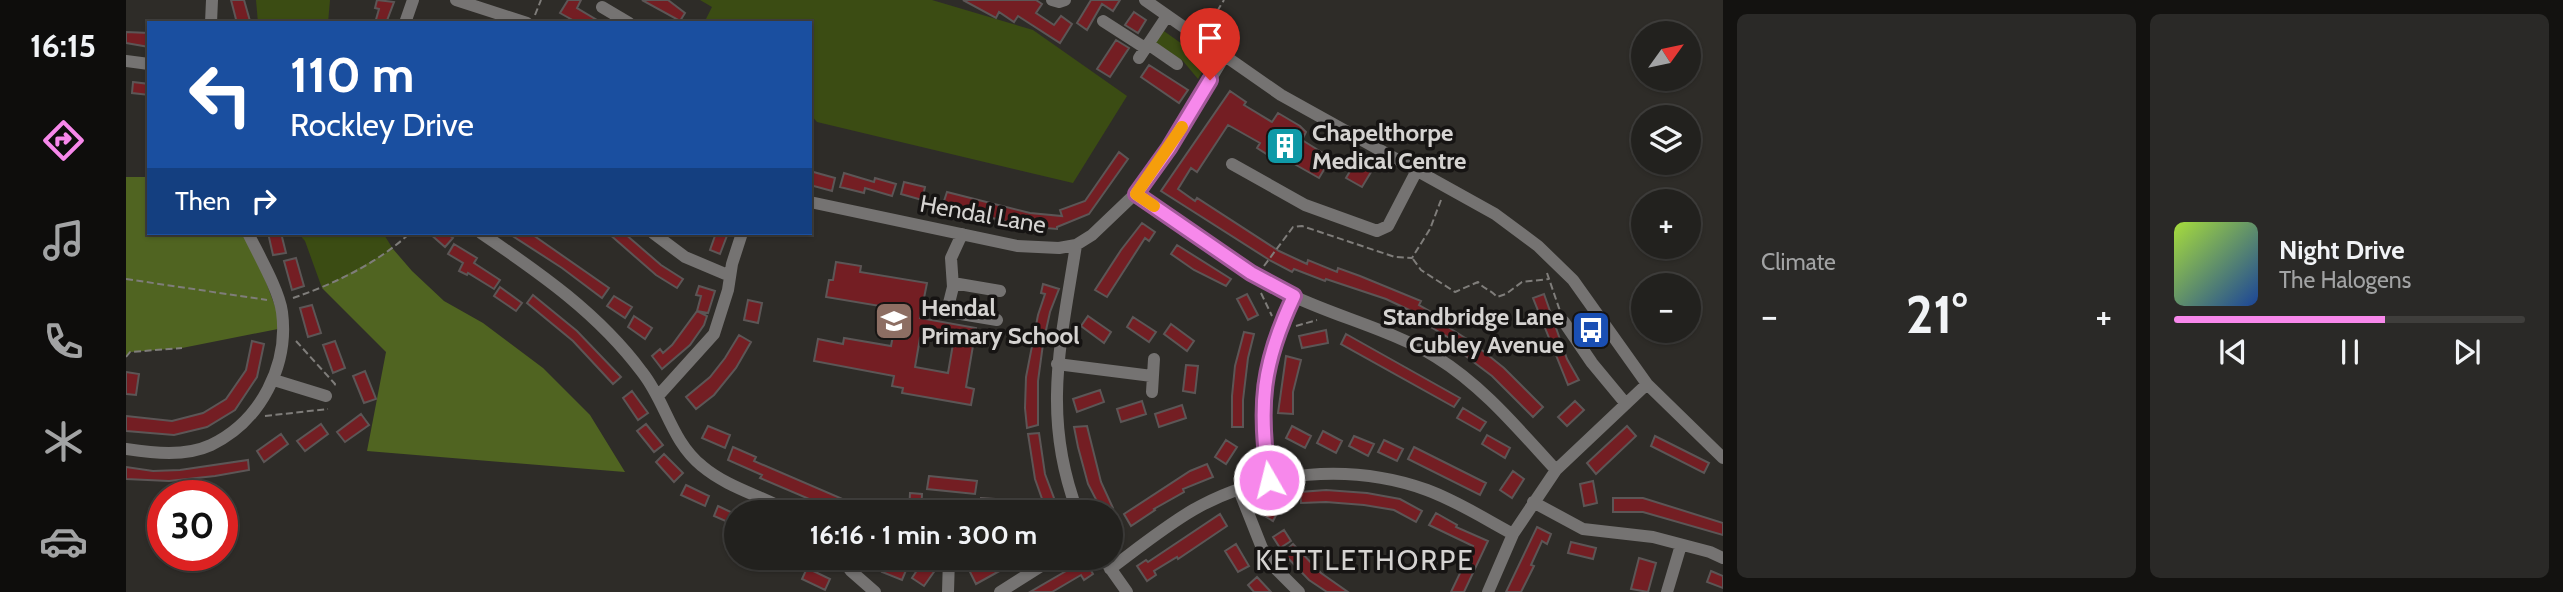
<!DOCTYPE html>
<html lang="en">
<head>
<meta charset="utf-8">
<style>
  body { margin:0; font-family:Cabin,sans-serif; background:#2a2927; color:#f1f3f6; height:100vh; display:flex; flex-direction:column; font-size:26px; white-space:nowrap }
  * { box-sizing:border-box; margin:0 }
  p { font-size:23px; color:#a2a3a4 }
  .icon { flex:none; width:38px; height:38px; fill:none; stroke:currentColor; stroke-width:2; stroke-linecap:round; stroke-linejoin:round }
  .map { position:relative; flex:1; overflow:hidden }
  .side { display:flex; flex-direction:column; gap:14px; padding:14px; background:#131210; width:840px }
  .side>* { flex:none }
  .top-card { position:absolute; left:21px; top:21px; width:665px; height:214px; border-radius:0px; box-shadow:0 2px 5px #0004,0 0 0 2px #3f3e3c; background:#1a4fa0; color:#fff; overflow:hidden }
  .needle { width:46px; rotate:57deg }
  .tools { position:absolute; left:1505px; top:21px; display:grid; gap:14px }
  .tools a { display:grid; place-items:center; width:70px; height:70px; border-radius:50%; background:#22211e; box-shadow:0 2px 5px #0004,0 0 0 2px #3f3e3c; font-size:35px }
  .speed { position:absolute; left:21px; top:480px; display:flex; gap:14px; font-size:35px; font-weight:700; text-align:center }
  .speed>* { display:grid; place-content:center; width:91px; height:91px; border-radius:50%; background:#22211e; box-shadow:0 2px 5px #0004,0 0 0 2px #3f3e3c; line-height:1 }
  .speed .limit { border:10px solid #d22; background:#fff; color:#111 }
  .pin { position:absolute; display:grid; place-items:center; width:60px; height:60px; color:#fff; margin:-72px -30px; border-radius:50% 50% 50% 0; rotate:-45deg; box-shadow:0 0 7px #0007 }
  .pin .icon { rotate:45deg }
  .me { position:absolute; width:77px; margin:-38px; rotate:352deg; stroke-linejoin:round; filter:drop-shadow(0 0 5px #0008) }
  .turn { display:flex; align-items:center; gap:24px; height:147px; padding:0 28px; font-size:32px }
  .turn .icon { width:91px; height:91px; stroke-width:2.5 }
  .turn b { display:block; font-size:49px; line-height:60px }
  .then { display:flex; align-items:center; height:66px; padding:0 28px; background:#0003; gap:14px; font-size:26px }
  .big { font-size:52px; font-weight:800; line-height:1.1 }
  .side .tile { flex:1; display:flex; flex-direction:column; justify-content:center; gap:10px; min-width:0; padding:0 24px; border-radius:10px; background:#2a2927 }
  .song { display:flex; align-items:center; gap:21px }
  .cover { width:84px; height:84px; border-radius:10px; background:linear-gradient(135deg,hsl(80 70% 55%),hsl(220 70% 35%)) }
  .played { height:7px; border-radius:4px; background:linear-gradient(90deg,#f788eb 60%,#3f3e3c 60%) }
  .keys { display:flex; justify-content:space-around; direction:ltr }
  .heat { display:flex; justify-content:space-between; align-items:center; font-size:38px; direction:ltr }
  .side .tiles { flex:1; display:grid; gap:14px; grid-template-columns:repeat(2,1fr) }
  .trip { position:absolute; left:598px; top:500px; width:399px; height:70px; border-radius:35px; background:#22211e; box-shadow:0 2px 5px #0004,0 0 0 2px #3f3e3c; font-weight:800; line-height:70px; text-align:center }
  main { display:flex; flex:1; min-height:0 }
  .dock { display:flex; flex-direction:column; width:126px; justify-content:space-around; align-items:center; background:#0e0d0c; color:#a2a3a4 }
  .dock .icon { width:49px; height:49px }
  .dock .selected { color:#f788eb }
  .dock b { font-size:32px; color:#f1f3f6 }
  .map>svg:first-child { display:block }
  .green { fill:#3b4c13 }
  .forest { fill:#506421 }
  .building { fill:#741e23; stroke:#5c5656; stroke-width:2; fill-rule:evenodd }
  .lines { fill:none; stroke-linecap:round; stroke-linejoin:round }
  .path { stroke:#7f7d7a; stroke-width:2; stroke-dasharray:7 3.5; stroke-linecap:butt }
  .minor { stroke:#757372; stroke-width:12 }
  .route-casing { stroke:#a15899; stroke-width:18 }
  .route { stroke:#f788eb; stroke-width:12 }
  .slow { stroke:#f59e0b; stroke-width:12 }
  .labels { text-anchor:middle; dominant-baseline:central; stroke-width:7; stroke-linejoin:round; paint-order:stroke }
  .poi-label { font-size:24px; font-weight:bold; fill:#d5d3d1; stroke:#161413; text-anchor:start }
  .street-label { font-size:24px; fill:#d5d3d1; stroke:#161413 }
  .quarter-label { font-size:28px; letter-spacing:2px; fill:#d5d3d1; stroke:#161413 }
</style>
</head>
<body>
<main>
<nav class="dock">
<b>16:15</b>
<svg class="icon selected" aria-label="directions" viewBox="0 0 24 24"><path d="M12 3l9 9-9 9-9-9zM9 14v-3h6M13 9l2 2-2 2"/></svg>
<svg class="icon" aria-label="music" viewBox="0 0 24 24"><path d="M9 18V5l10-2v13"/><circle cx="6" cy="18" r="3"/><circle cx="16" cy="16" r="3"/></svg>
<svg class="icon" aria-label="phone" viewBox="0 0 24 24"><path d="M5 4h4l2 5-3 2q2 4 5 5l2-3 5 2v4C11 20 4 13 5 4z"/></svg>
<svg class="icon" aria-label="climate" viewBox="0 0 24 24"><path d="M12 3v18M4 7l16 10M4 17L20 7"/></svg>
<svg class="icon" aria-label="car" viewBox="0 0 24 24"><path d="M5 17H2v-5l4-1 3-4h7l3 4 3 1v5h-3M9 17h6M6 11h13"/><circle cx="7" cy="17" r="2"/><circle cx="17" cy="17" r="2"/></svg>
</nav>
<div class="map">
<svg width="1597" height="592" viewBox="0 0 1597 592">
  <rect width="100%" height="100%" fill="#2e2c28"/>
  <path class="green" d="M130,0h74l-2,23h-70z
    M574,0h232l101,30 94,66 -54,87 -256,-61 -7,-8v-91h-106l8,-16z
    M1035,29l41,29 3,8 -7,13 -15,-18 -30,-20z
    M172,233h85l10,16 -71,39 -17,-47z"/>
  <path class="forest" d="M0,177h23v56h99l35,95 -101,20 -51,4 -5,5z
    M267,249l19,22 32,30 39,22 60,45 47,47 35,57 -258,-21 19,-99 -64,-64z"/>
  <path class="building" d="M105,0h13l6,21 -13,2z
    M251,0l17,2 -8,21h-11l4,-14 -4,-1z
    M442,0h13l-4,8 25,15h-24l-18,-10z
    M516,0h26l17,13 -5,8z
    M837,0h73l6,4 -6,9 18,12 7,-9 11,8 -12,19 -42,-27 -4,6 -15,-10 -3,6z
    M965,0h29l-7,11 -11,-7 -15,26 -10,-7z
    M1008,12l12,8 -8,13 -13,-8z
    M0,32l23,1v14l-23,-4z
    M990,40l13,8 -19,29 -13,-8z
    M1023,65l39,25 -9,13 -38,-26z
    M7,82l16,2v11l-17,-2z
    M1104,91l16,11 -2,3 28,17 6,-9 22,13 6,6 -4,8 29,18 -12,20 -37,-21 -3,5 -22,-14 3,-5 -32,-18 -31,47 -6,-4 -13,21 17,12 2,-3 82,53 28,13 1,-4 29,12 1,-4 22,8 61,25 -2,4 28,16 -2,4 28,18 31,25 39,39 -10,10 -41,-41 -45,-34 2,-4 -30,-18 3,-4 -36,-17 -60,-20 -1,2 -31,-12 -2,3 -21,-11 -110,-70z
    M993,152l9,7 -39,55 -32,13v2l-36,-3 -78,-22 4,-12 83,21 32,3 -2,-6 25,-9z
    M1229,163l16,9 -9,15 -16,-9z
    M684,171l25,7 -3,13 -22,-6z
    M718,173l30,9 1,-4 21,6 -4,12 -27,-8 -1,5 -24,-6z
    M778,182l21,5 -3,13 -21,-6z
    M1016,223l13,9 -6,9 -4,-3 -38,59 -12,-7 26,-40z
    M142,233h13l5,20 -13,2z
    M303,233h17l7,5 -8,9z
    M382,233h22l79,55 -7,10 -40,-30z
    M482,233h16l37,32 22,14 -6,9 -21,-13z
    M590,233h12l-8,21 -10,-4z
    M328,244l23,14 -3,5 26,17 -6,9 -26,-16 -1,2 -8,-4 4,-8 -15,-9z
    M1051,245l54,34 -5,7 -32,-16 -23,-16z
    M170,258l8,28 -12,4 -8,-29z
    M710,262l25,4 -1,6 67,11 -7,35 56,10 -10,59 8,2 -3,16 -69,-12 1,-5 -11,-2 2,-10 -80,-15 4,-22 25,5 1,-6 47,8 7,-37 -72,-12 3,-17h4zM794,338l33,6 -5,29 -33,-6z
    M917,284l16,5 -9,23 -7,32 -5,37v44l-11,3 -2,-20 1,-31 12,-62 7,-21 -4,-1z
    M573,286l16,5 -7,22 -11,-2 10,5 -3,9 -14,20 -28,24 -10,-13 8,-7 3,4 9,-8 25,-34 4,-15 -5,-1z
    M374,287l22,16 -6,8 -22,-15z
    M1121,294l11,21 -10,5 -11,-21z
    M1418,294l23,65 12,21 -11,5 -35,-87z
    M407,295l44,36 44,46 -8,7 -40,-43 -46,-38z
    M488,296l18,11 -7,11 -18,-12z
    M622,300l14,3 -4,20 -14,-3z
    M186,305l9,28 -13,4 -8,-29z
    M508,316l18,12 -7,11 -17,-12z
    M962,316l23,16 -7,11 -23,-17z
    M1007,317l23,15 -7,10 -22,-15z
    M1045,324l23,17 -7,10 -23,-17z
    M1200,330l2,13 -26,5 -3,-12z
    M1118,332l10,2 -6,24 -5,42v27h-11v-31l3,-30z
    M1220,334l114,64 -6,9 -113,-63z
    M613,335l12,7 -15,26 -22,27 -18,14 -10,-12 24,-20 15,-19z
    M126,341l12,3 -7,33 -22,33 -28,17 -33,8 -48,-4v-15l46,5 31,-8 23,-14 20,-29z
    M209,341l10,27 -12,5 -10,-28z
    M1160,356l15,4 -8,32v22l-15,-1z
    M1060,365l12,1 -3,27 -12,-2z
    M239,371l11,28 -12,4 -11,-27z
    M0,372l13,2 -3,21 -10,-1z
    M974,390l4,12 -27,10 -4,-13z
    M506,391l16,22 -10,7 -15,-22z
    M1016,401l4,13 -25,8 -4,-13z
    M1449,401l9,9 -17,16 -9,-9z
    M1056,405l4,13 -27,9 -4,-13z
    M1337,408l23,14 -6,9 -23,-13z
    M235,414l8,11 -24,17 -8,-10z
    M195,424l7,10 -23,17 -8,-10z
    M520,424l17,21 -9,7 -17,-21z
    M582,426l22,9 -5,13 -23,-10z
    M961,426l14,56 12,26 -10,5 -15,-29 -10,-37 -4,-20z
    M1166,426l19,10 -6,12 -19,-10z
    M1501,426l9,10 -40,38 -9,-11z
    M1197,431l19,10 -6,12 -19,-10z
    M913,433l6,41 12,32 -11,4 -11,-31 -7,-45z
    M155,434l7,10 -24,18 -7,-11z
    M1361,435l23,13 -5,10 -23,-14z
    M1228,436l20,8 -6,12 -19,-10z
    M1529,436l54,27 -5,10 -53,-27z
    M1100,440l11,7 -11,17 -11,-7z
    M1258,440l19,9 -6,12 -19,-9z
    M607,447l23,10 -2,4 121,52h-33l-82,-35 2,-3 -34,-15z
    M1288,447l72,36 -6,12 -72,-36z
    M538,454l19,19 -9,9 -18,-20z
    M122,460l1,10 -34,6 -46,5 -43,-2v-12l27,4 27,-1z
    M1081,464l6,13 -30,12 1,3 -30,17 1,1 -24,16 -7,-12 66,-43z
    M1387,471l11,8 -12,19 -12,-8z
    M803,476l48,5 -2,13 -48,-5z
    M1467,481l4,22 -13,3 -4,-22z
    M560,485l23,11 -4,10 -24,-11z
    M1200,490l41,3 33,6 22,12 -6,11 -22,-12 -30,-5 -38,-3 -25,1 -1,-11z
    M784,493l12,1 -1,19h-12z
    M1145,497l11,7 -9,17 -12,-7z
    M855,498l14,1v14h-14z
    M1487,498h30l80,25v12l-80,-23h-30z
    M592,506l19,9v11l-23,-10z
    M1310,513l21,12 -1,2 32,14 -24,51h-13l22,-46 -44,-21z
    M1094,514l7,12 -49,33 -1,-2 -23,14 2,4 -9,6 -10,-15 9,-6 2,2z
    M1411,527l14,7 -4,10 -5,-3 -11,24 3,1 -13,26h-15z
    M1158,530l7,11 -11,7 -7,-11z
    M1445,542l25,6 -3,11 -25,-6z
    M1110,544l13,22 -11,6 -13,-21z
    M1167,544l28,29 27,19h-21l-18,-12 -26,-27z
    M876,558h21l-47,26 -7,-14 9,-5 2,5z
    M1513,558l17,5 -8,29 -17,-3z
    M761,559l20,9 -5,12 -20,-8z
    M959,560l8,14 -9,6 -3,-5 -29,17h-22z
    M797,561l13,8 -12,17 -12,-8z
    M681,568l23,11 -5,11 -23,-11z
    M1585,571l12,5v12l-16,-6z
    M1131,577l14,15h-17l-6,-7z"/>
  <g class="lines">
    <path class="path" d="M409,15l6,-15
      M1080,29l18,-29
      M1287,259l8,11 34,22 23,-10c6,7 13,8 19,15l9,-3 16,-12 27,-3
      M1138,266l29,-39 9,-1 93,31 17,1 18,-29 11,-29
      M1421,273l13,38
      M0,279l141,21
      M1135,293l11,23
      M167,298c41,-14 85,-35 117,-65
      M1170,326l21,-6
      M170,341l39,43 -1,3
      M0,357l4,-5 52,-4
      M139,416l63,-7"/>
    <path class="minor" d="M330,0l71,23
      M926,0l7,2 6,-2
      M1019,0l136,95 214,119 43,32 35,34 74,104 76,74
      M476,7l27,16
      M977,21l42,27
      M85,23l1,-23
      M279,23l8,-23
      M1022,44l29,20
      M1013,58l28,-42
      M0,61l23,3
      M1106,164l73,41 72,26 11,-5 28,-54
      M1010,193c51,35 102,76 157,103 47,22 98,34 143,61 47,29 83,73 120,113
      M684,202l207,44 42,2 17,-3 16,-10 44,-42 33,-45 55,-91
      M355,233c59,40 118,81 161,139 24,30 29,69 60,94 26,22 61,30 90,47
      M527,233l32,24 45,19
      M836,234l-11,24 2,29 -5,20 7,6 42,7
      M950,245c-15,97 -35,172 2,268
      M827,283l47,8
      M1438,322l28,41 34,41
      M931,364l95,12
      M148,380l52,16
      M1026,392l2,-33
      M532,396l56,-62 14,-44 4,-26 10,-31
      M0,449c27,4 59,8 85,-4 50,-24 78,-80 71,-133 -3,-22 -24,-58 -34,-79
      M1143,479c-10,-74 -7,-115 25,-183
      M1113,490l23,58 15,22 22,22
      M1407,502l50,27 70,8 57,15 13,6
      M812,505l28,2
      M716,558l9,13 24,21
      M977,558l24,34
      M984,569c27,-20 54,-42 83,-59 69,-40 159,-47 234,-20 30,11 58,29 86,44
      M822,592l1,-34
      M874,592l54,-34
      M1362,592l25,-58 43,-64 91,-86
      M1541,592l14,-47"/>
  </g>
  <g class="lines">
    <g class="route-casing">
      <path id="route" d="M1084,80l-41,68 -33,46 115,79 43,23c-32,68 -36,110 -25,184"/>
    </g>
    <use href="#route" class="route"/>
    <path class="slow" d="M1028,206l-18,-12 46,-67"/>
  </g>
  <defs>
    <g id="building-square" transform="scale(2.0125)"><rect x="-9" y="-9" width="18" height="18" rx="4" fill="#0f9aa8" stroke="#161413"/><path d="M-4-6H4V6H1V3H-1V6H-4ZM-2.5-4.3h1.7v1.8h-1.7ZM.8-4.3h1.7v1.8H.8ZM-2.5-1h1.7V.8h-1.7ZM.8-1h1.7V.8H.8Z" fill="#fff"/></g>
    <g id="school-square" transform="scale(2.0125)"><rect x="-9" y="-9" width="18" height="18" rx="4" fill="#8d6e63" stroke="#161413"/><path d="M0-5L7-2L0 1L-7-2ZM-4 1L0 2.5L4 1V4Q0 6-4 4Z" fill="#fff"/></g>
    <g id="bus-square" transform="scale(2.0125)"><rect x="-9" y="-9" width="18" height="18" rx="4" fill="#1a4fb4" stroke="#161413"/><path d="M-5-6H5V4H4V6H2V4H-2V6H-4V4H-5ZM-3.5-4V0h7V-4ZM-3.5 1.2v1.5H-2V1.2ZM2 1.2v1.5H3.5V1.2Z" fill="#fff"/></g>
  </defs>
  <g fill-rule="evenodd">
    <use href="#building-square" x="1159" y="146"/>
    <use href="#school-square" x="768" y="321"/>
    <use href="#bus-square" x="1465" y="330"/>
  </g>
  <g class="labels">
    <g class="poi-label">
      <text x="1186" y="132">Chapelthorpe<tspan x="1186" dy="28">Medical Centre</tspan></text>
      <text x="795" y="307">Hendal<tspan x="795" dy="28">Primary School</tspan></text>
      <text x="1438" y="316" text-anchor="end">Standbridge Lane<tspan x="1438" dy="28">Cubley Avenue</tspan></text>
    </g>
    <g class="street-label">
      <text transform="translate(857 214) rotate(10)">Hendal Lane</text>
    </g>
    <g class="quarter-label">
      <text x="1239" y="560">KETTLETHORPE</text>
    </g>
  </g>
</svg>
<div class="tools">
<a><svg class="needle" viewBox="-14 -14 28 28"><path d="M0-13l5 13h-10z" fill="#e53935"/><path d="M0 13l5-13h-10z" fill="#a2a3a4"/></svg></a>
<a><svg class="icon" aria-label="layers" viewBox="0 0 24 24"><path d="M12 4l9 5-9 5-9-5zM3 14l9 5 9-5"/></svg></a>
<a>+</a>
<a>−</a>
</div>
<div class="speed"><div class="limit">30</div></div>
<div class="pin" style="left:1084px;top:80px;background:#d93025"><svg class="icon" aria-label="arrive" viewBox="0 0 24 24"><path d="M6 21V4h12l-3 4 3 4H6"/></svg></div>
<svg class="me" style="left:1143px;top:480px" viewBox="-20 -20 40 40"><circle r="17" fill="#f788eb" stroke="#fff" stroke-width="3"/><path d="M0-11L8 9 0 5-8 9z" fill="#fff"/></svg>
<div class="trip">16:16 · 1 min · 300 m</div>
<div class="top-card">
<div class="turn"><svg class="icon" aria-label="left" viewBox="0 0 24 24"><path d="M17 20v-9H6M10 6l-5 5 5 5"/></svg><div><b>110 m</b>Rockley Drive</div></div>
<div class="then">Then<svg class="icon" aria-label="right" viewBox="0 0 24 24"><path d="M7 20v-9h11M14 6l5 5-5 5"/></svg></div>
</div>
</div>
<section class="side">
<div class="tiles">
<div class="tile"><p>Climate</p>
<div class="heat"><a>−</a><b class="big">21°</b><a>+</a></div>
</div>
<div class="tile">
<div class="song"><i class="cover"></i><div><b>Night Drive</b><p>The Halogens</p></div></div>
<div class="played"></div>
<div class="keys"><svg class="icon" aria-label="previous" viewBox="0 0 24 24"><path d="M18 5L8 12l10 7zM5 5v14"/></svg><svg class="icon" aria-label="pause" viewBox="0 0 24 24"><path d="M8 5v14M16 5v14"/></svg><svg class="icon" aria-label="next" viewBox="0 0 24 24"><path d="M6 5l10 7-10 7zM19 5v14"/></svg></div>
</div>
</div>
</section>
</main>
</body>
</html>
